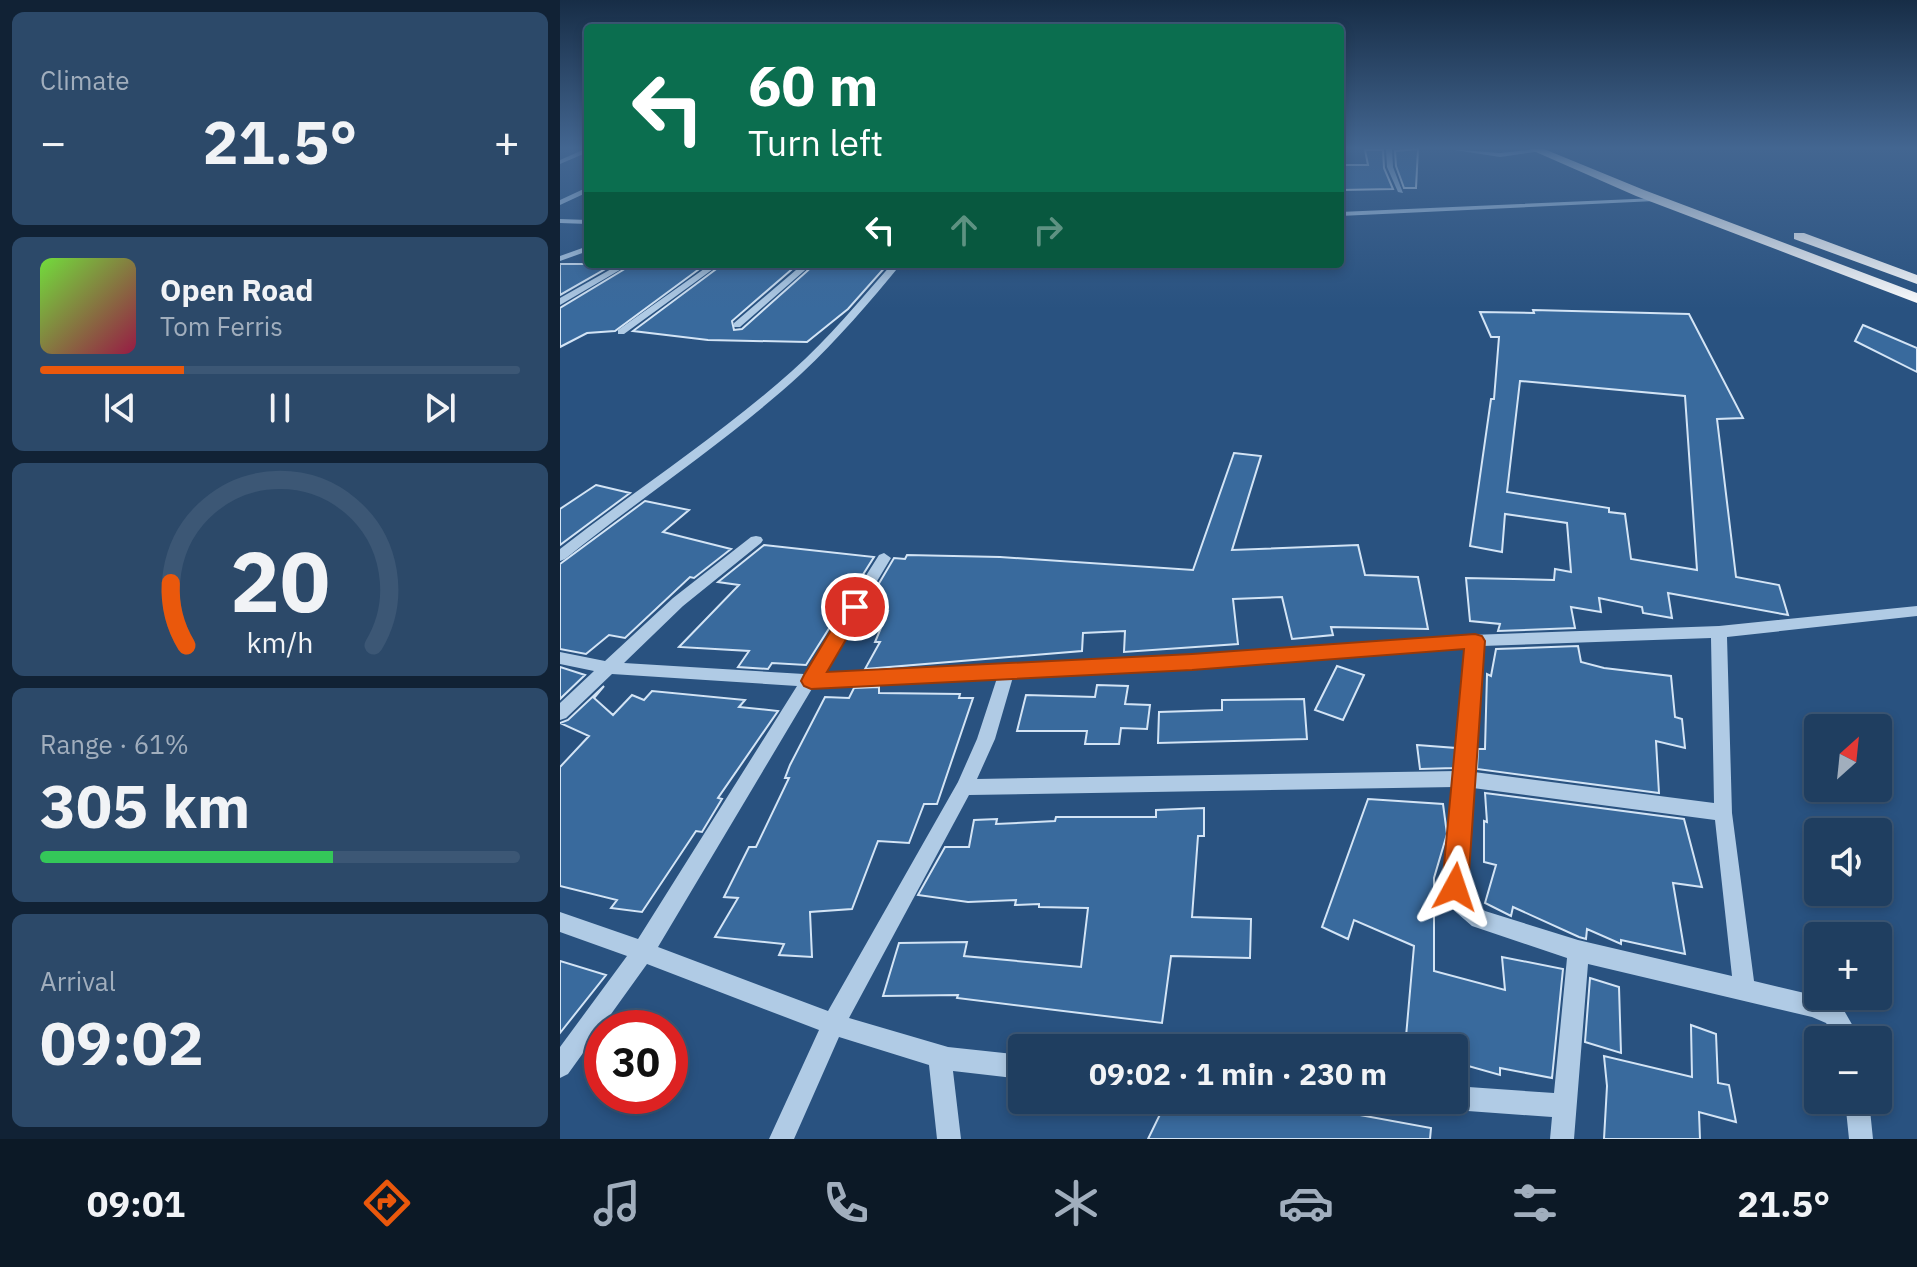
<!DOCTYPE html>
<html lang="en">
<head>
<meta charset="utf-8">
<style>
  body { margin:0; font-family:"IBM Plex Sans",sans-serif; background:#2c4969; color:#f1f3f6; height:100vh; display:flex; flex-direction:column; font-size:30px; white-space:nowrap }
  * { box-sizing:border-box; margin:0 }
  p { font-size:26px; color:#a1aebd }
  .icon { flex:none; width:44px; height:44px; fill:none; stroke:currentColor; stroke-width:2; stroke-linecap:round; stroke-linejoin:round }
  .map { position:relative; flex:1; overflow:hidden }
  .sheet { display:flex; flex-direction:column; gap:12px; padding:12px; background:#112235; width:560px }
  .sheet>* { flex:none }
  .hud { position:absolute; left:24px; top:24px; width:760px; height:244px; border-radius:8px; box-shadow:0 4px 12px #0003,0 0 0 2px #3c5775; background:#0b6e4f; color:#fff; overflow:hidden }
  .needle { width:52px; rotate:27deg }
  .fabs { position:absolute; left:1244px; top:714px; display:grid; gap:16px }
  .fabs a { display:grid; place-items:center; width:88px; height:88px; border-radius:8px; background:#1f3e60; box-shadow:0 4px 12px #0003,0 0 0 2px #3c5775; font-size:40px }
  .speed { position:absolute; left:24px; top:1010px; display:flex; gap:16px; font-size:40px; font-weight:700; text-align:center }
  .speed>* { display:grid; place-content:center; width:104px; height:104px; border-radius:50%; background:#1f3e60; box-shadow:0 4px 12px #0003,0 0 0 2px #3c5775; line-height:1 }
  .speed .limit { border:12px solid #d22; background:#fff; color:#111 }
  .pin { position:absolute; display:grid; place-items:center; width:68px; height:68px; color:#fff; margin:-34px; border:4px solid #fff; border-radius:50%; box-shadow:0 2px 8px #0007 }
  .me { position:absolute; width:88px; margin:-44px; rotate:5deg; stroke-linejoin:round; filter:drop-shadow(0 0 6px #0008) }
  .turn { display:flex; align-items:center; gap:28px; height:168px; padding:0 32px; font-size:36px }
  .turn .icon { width:104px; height:104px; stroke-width:2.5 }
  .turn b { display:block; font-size:56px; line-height:68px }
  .lanes { display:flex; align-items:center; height:76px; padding:0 32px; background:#0003; justify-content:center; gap:40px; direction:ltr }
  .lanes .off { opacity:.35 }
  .big { font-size:60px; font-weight:800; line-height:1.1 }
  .sheet .tile { flex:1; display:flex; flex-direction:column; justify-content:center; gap:12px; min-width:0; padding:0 28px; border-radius:12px; background:#2c4969 }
  .sheet .dial { align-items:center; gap:0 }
  .dial svg { height:208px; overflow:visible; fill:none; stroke:#3c5775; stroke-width:7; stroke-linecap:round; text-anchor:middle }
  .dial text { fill:#f1f3f6; stroke:none }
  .song { display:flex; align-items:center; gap:24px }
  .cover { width:96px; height:96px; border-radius:12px; background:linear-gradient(135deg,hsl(100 70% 55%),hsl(340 70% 35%)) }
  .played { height:8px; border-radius:4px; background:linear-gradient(90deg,#ea580c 30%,#3c5775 30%) }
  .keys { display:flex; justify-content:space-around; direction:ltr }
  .heat { display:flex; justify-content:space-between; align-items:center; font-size:44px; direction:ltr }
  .charge { height:12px; border-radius:6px; background:linear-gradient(90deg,#34c759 61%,#3c5775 0) }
  .trip { position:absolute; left:448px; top:1034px; width:460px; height:80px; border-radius:8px; background:#1f3e60; box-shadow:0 4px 12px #0003,0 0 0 2px #3c5775; font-weight:800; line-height:80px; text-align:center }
  .tabs { display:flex; height:128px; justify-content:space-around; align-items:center; background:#0c1926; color:#a1aebd }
  .tabs .icon { width:56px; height:56px }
  .tabs .selected { color:#ea580c }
  .tabs b { font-size:36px; color:#f1f3f6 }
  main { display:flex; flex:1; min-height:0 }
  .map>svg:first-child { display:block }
  .building { fill:#396a9d; stroke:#d3e4f5; stroke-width:2; fill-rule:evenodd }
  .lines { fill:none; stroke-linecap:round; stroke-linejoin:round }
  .minor { fill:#b0cbe5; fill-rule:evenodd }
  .highway { fill:#fff; fill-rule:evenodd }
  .route { fill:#ea580c; stroke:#983908; stroke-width:2 }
</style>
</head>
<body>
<main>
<section class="sheet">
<div class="tile"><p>Climate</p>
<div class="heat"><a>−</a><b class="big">21.5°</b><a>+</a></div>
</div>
<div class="tile">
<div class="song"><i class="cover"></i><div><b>Open Road</b><p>Tom Ferris</p></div></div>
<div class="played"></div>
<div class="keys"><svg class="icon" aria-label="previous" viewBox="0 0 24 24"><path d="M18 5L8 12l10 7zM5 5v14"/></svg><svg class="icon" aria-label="pause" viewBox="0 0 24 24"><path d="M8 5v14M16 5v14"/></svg><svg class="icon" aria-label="next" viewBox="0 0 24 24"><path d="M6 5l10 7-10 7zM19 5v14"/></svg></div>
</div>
<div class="tile dial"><svg viewBox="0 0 100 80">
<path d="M14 69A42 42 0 1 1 86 69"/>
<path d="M14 69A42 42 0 0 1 8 45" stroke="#ea580c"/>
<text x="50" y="56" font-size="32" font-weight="700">20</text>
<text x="50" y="72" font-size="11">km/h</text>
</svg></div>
<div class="tile"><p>Range · 61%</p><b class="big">305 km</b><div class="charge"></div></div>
<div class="tile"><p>Arrival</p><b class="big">09:02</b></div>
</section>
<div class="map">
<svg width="1357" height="1139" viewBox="0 0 1357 1139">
  <rect width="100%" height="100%" fill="#295280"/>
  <path class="building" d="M858,149l-2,39h-12l-8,-22 -1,-15z
    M805,150h18l1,18 9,21 -53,1v-25h28z
    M0,264h54l-54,31z
    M73,264h73l-91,67 -28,2 -27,14v-39z
    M163,264h75l-66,57 2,9 8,-1 73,-65h73l-40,45 -41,33 -99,-2 -75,-9z
    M973,310l156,4 54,104 -26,1 19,158 43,8 9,30 -120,-22 4,25 -29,-5 -1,-6 -43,-9 2,14 -30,-5 4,21 -77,3 2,-7 -30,-3 -4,-43 88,2 1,-11 16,3 -4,-49 -62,-9 -3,38 -32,-6 21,-147h3l5,-62h-8l-11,-25 54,1zM960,381l165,15 12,174 -66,-11 -6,-45 -16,-2v-4l-102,-16z
    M1303,325l54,23v24l-62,-31z
    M674,453l27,3 -29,94 126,-5 7,30 53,2 10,52 -97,-2 2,8 -41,4 -10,-42 -49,2 5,45 -114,8 1,-21 -42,2 -1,18 -217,18 15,-27h-5l13,-31 -23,-4 29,-49 11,1 2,-4 93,2 193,13z
    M36,485l34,8 -70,52v-36z
    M85,501l44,9 -26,22 68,17 -37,29 -4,-1 -65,61 -16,-3 -23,19 -26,-5v-85z
    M204,545l110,12 -68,108 -34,-2 -4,6 -30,-2 11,-16 -70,-4 60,-62 -21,-3z
    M1018,646l3,16 23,6 67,8 4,41 7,2 3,29 -29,-7 3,52 -182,-24 1,-20h7l2,-75 4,2 5,-27z
    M777,666l27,9 -21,45 -28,-10z
    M0,667l25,8 -25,24z
    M537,685l31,1 -3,18 25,1 -3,24 -26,-1 -2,16h-34l2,-13h-70l9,-36 69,2z
    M44,686l-10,12 19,17 19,-20 12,5 8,-9 93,9 -6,7 39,4 -60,87 4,1 -20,33 -6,-1 -54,81 -31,-4 6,-8 -57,-14v-119l29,-31 -29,-13 8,-3z
    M319,687v6l81,1 -1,4h14l-36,106h-13l-15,39 -31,-2 -26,68 -42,3 2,45 -33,-2 5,-11 -69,-7 23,-39 -14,-1 25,-50h7l33,-69h-4l5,-13 35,-68 24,1 5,-10z
    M744,699l3,40 -149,4 1,-31 63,-2v-10z
    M857,745l39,3 -2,20 -34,1z
    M925,793l199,26 18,68 -29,-4 12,71 -64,-14v4l-34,-15 -1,10 -7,-2 -66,-30 -2,9 -26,-13 11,-38 -12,-3v-41l3,1z
    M808,799l75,5 4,30 -13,44v93l71,19 -3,-33 61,12 -11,109 -52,-10v7l-46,-13v-14h-49l9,-102 -60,-26 -6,19 -26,-12z
    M644,808v28h-6l-6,81 59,2 -1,39 -79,-2 -9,67 -205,-25 1,-3 -75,1 16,-53 68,-1 -3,14 117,11 7,-59 -49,-1v-3l-24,1 1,-5 -48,2 -50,-7 27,-48h24l5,-27 23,-1 -1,5 59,-3 1,-4h100v-7z
    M0,961l46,14 -46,58z
    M1030,978l29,9 2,66 -36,-11z
    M1131,1025l25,9 2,49 11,2 7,37 -37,-10 1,27h-96l3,-53 -3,-30 88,21z
    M607,1100h35l47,8 3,-8h26l153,28 -1,11h-282z"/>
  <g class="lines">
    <path class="minor" d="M25,149h3v3l-28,12v-4z
      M826,149h6l1,18 10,26 -5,-1 -11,-25z
      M888,149l52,4 38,-4 4,2 -42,6z
      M28,187v5l-28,13v-5z
      M1097,198l-2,3 -315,15v-4z
      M0,219l28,1v4l-28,-1z
      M28,246v5l-28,10v-5z
      M60,264h10l-70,41v-7z
      M151,264h9l-96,70h-6v-4z
      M243,264h9l-72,63h-6v-4z
      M332,264h9c-31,38 -64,76 -99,109 -74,68 -159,123 -237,186l-5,2v-12c77,-60 159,-113 232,-178 37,-33 68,-71 100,-107z
      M196,536l5,1 2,3 -2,3 -78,63 -59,57 180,11 75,-119 5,-2 7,5 -70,116 371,-18 252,-20 275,-10 198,-20v10l-190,21 5,176 22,168 59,14 29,12 19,33h-24l-11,-17 -14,-6 -224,-53 -14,175h-24l2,-22 -98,-7 -8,-4 -3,-6h11v-14l100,7 13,-135 -95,-32 -22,-19 -5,-20 10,-100 -486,8 -120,223 99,29 74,8v24l-69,-8 8,68h-24l-8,-74 -90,-28 -45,102h-25l50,-109 -172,-66 -79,110 -8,4v-31l67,-91 -67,-24v-20l78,27 159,-253 -185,-12 -46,44 -6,2v-17l34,-32 -34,-7v-12l45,9 68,-63 78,-61zM1151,638l3,165 -240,-31 8,-126zM907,647l-10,124 -480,8 18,-40 18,-62 179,-9zM437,678l-20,61 -19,43 -130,229 -170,-64 155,-260zM913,788l242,32 17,156 -154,-36 -93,-29 -19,-16 -1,-8z
      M1285,1100h24l4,39h-24z"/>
    <path class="highway" d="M969,149h15l100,41 273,103v10l-281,-107z
      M1234,233h10l113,42v9l-123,-45z"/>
  </g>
  <linearGradient id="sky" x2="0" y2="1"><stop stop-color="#172d46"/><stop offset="0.48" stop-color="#436691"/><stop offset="1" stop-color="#436691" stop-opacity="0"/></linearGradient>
  <rect width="1357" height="309" fill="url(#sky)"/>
  <path class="route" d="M295,600l10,7 -38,65 365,-18 283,-20 7,2 3,5 -17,246 -4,9 -9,3 -9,-3 -4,-9 22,-238 -272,21 -381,19 -7,-3 -3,-5 3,-6 44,-73z"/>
</svg>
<div class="fabs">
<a><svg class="needle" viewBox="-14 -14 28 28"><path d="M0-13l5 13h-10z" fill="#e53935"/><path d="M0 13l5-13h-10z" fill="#a1aebd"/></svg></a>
<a><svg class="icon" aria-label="sound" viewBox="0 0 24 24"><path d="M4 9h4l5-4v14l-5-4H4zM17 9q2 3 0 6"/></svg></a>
<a>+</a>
<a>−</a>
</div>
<div class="speed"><div class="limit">30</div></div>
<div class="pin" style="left:295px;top:607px;background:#d93025"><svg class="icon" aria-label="arrive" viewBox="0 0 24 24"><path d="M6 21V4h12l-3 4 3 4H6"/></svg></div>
<svg class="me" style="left:895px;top:887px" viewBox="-20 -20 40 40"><path d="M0-17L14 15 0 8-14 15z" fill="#ea580c" stroke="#fff" stroke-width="4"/></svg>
<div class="trip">09:02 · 1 min · 230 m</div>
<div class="hud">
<div class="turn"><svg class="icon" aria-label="left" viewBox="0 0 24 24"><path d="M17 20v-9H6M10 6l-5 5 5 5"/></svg><div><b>60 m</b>Turn left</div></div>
<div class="lanes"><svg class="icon" aria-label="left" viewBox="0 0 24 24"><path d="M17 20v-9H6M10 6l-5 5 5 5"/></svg><svg class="icon off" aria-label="ahead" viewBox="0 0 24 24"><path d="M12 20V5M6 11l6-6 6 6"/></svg><svg class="icon off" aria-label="right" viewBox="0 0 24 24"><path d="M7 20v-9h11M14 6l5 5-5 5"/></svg></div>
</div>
</div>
</main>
<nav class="tabs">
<b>09:01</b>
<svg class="icon selected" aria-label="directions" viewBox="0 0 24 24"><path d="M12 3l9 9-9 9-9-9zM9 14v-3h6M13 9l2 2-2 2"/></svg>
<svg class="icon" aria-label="music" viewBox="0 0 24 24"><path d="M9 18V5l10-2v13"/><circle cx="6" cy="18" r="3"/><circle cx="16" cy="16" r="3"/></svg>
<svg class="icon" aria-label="phone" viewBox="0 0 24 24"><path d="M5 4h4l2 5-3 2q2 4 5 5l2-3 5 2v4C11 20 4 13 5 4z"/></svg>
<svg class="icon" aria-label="climate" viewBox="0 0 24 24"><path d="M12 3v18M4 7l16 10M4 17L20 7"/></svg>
<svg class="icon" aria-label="car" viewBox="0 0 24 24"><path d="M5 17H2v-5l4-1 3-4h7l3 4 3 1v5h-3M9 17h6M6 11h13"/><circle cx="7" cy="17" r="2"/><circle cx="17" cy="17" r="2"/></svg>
<svg class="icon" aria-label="filters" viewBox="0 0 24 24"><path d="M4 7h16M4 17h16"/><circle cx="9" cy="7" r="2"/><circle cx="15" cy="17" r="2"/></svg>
<b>21.5°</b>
</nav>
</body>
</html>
